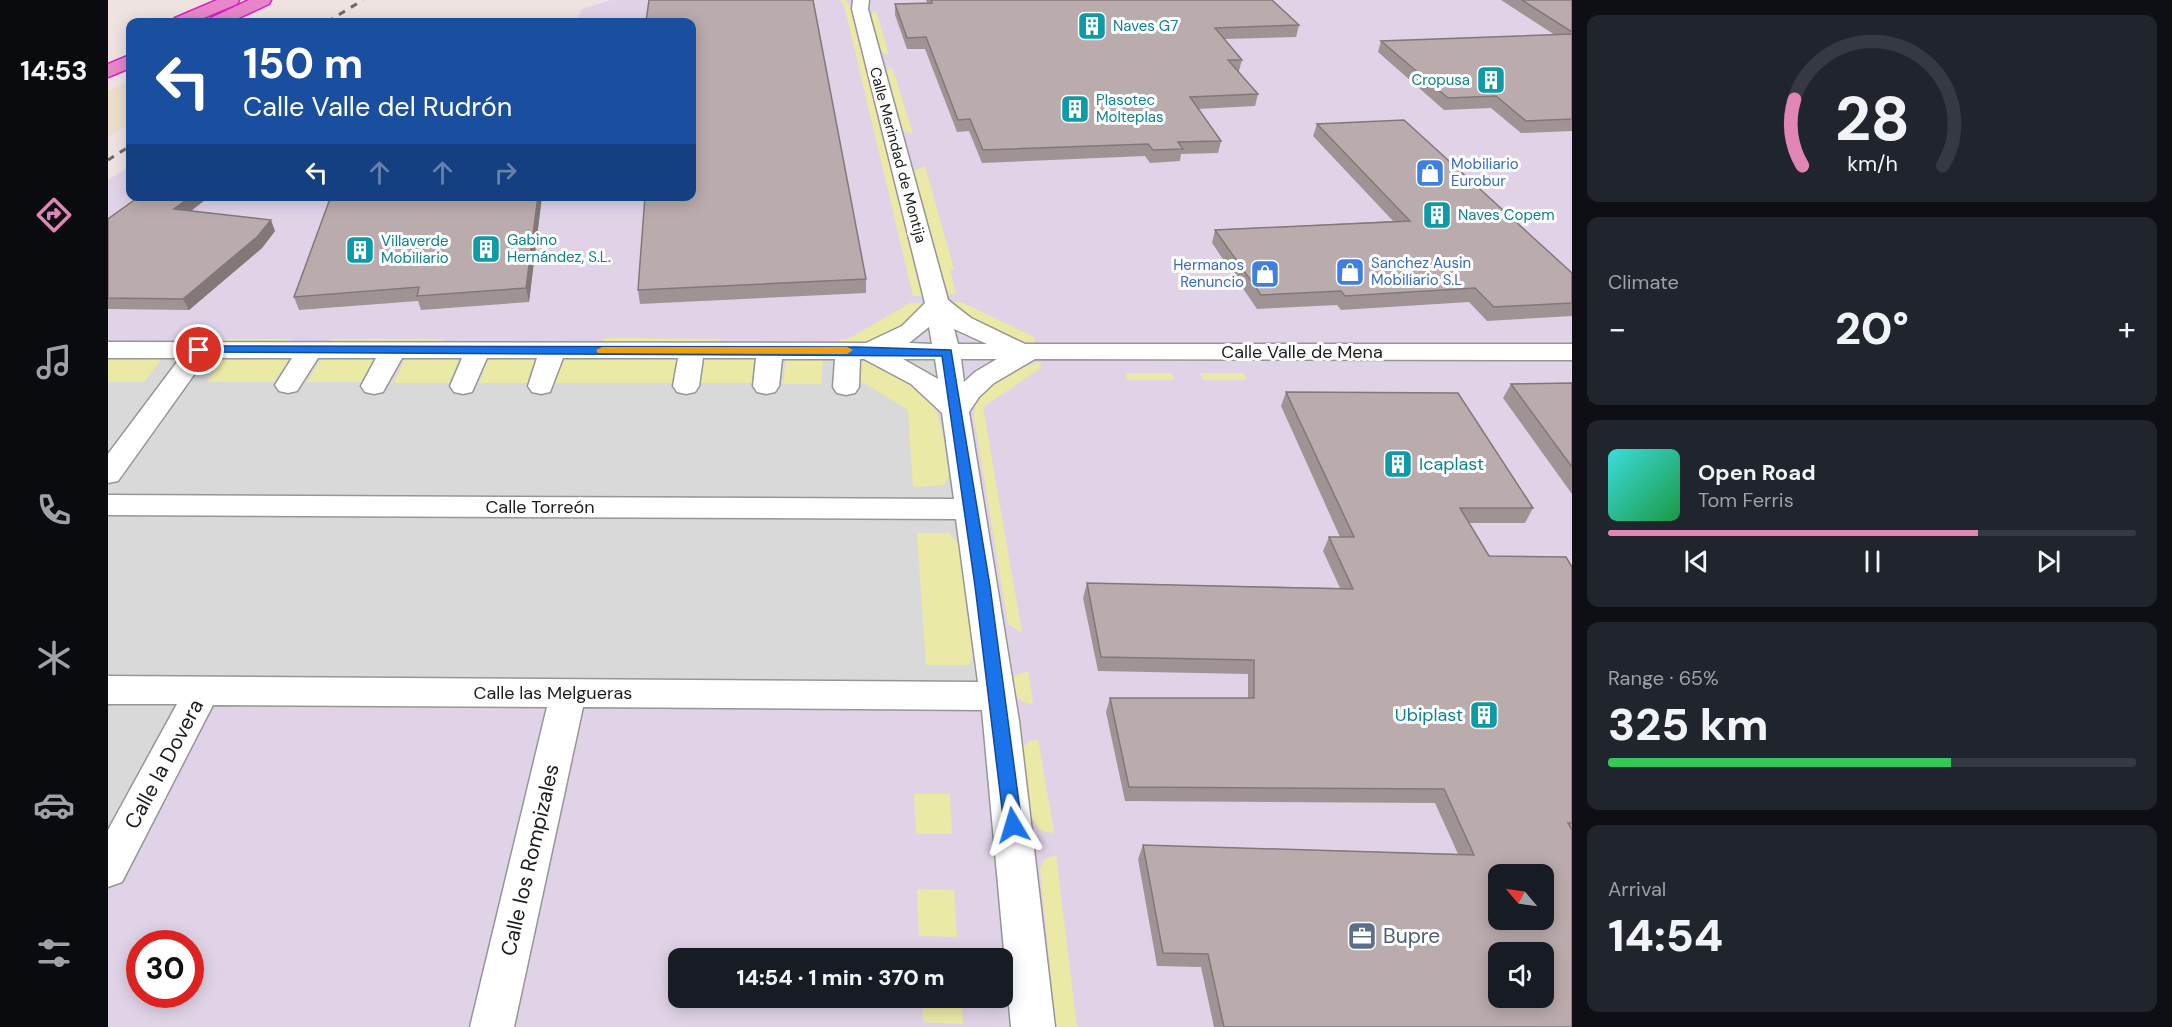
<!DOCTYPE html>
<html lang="en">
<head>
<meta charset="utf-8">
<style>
  body { margin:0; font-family:"DM Sans",sans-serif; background:#20242c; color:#f1f3f6; height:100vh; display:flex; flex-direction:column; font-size:22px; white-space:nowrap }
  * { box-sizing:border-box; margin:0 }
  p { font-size:20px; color:#9ea1a6 }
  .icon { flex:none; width:33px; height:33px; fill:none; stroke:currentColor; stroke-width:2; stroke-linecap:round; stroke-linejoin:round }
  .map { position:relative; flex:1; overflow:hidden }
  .details { display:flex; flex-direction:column; gap:15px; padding:15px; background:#0d0f14; width:600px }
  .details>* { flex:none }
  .banner { position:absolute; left:18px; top:18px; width:570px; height:183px; border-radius:12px; box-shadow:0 3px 15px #0003; background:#1a4fa0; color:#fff; overflow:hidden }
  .needle { width:39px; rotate:299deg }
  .controls { position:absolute; left:1380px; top:864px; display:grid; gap:12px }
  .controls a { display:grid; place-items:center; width:66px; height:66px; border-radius:12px; background:#171b24; box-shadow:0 3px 15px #0003; font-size:30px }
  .speed { position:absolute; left:18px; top:930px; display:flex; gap:12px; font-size:30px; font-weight:700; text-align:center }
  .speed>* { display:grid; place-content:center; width:78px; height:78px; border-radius:50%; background:#171b24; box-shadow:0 3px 15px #0003; line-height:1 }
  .speed .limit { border:9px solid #d22; background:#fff; color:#111 }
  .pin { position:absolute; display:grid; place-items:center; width:51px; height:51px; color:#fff; margin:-26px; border:3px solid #fff; border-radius:50%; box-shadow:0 2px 6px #0007 }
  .me { position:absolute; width:66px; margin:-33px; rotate:353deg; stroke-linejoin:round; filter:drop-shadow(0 0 4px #0008) }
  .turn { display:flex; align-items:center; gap:21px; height:126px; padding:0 18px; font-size:27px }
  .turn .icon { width:78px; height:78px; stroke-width:2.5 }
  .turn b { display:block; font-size:42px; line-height:51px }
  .lanes { display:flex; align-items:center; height:57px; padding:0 18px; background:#0003; justify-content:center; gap:30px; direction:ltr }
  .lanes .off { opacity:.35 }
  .big { font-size:45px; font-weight:800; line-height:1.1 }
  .details .card { flex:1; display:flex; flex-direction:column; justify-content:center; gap:9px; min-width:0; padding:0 21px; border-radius:12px; background:#20242c }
  .details .dial { align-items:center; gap:0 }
  .dial svg { height:156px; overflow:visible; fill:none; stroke:#363941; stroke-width:7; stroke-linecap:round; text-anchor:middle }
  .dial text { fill:#f1f3f6; stroke:none }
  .song { display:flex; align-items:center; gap:18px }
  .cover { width:72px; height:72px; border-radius:9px; background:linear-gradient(135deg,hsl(180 70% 55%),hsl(140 70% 35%)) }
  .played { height:6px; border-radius:3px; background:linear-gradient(90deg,#df86b6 70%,#363941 70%) }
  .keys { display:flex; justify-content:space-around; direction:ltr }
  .heat { display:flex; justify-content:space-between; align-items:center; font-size:33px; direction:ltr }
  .charge { height:9px; border-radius:4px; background:linear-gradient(90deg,#34c759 65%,#363941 0) }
  .trip { position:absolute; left:560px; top:948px; width:345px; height:60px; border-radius:12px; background:#171b24; box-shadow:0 3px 15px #0003; font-weight:800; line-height:60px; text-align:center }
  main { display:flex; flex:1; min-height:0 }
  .tab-bar { display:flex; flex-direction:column; width:108px; justify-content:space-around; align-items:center; background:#090b0e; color:#9ea1a6 }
  .tab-bar .icon { width:42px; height:42px }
  .tab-bar .selected { color:#df86b6 }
  .tab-bar b { font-size:27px; color:#f1f3f6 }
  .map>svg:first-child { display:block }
  .residential { fill:#dad9d9 }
  .industrial { fill:#e0d3e7; fill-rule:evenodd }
  .farmland { fill:#eddecc }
  .grass { fill:#eae9a5 }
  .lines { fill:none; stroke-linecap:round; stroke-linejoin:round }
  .minor-casing { stroke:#969696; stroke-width:3 }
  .motorway-casing { stroke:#d921bf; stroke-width:3 }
  .minor { fill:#fff; fill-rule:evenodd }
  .motorway { fill:#e787ca; fill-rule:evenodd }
  .rail { stroke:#6a6a6a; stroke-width:3; stroke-dasharray:7 7; stroke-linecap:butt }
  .wall { fill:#a09394 }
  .shaded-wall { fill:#827878 }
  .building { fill:#baabac; stroke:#827878; stroke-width:1.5; fill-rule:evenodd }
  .route { fill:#1a73e8; stroke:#114b97; stroke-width:1.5 }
  .slow { fill:#f59e0b }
  .labels { text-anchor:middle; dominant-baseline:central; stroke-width:6; stroke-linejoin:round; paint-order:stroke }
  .far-culture-label { font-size:15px; fill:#0d838f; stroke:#fff; text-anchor:start }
  .far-street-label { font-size:15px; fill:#1c1c1c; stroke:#fff }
  .far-shop-label { font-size:15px; fill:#366cbe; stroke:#fff; text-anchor:start }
  .street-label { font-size:18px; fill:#1c1c1c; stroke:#fff }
  .culture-label { font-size:18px; fill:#0d838f; stroke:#fff; text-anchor:start }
  .near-street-label { font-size:21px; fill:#1c1c1c; stroke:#fff }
  .near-service-label { font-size:21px; fill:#4e5e75; stroke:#fff; text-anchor:start }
</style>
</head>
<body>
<main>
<nav class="tab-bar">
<b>14:53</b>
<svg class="icon selected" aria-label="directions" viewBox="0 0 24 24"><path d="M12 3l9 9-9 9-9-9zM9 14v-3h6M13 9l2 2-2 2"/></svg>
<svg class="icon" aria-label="music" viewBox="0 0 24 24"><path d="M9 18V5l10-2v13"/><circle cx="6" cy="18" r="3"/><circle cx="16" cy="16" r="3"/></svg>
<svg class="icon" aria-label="phone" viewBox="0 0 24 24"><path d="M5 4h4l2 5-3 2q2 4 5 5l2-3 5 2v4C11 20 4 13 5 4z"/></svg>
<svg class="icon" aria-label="climate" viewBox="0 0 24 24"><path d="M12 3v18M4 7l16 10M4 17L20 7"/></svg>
<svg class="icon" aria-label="car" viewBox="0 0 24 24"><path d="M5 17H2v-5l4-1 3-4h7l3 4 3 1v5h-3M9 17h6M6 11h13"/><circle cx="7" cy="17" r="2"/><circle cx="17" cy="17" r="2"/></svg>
<svg class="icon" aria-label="filters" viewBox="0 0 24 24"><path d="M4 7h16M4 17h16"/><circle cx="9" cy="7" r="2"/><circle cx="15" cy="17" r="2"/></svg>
</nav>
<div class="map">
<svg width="1464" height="1027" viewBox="0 0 1464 1027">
  <rect width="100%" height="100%" fill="#eee3e1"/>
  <path class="residential" d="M0,350l839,3 50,343 -889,173z"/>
  <path class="industrial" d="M503,0h961v1027h-1464v-158l94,-178 795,5 -50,-343 -839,-3v-170l22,-14v30h562v-174h-116l6,-13zM1390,874h46v46h-46zM32,944h50v50h-50zM1390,952h46v46h-46zM570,958h324v40h-324z"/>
  <path class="farmland" d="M22,81v42l-22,14v-46z"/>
  <path class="grass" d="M732,0h5l5,6 72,290h-9l-69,-291z
    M768,11l13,44 -8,-3 -11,-37z
    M784,67l21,67 -10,-3 -1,-5 -16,-55z
    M817,166l29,103 -4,1 6,24 -6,1 -5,-11 -31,-113z
    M846,302h7l73,35 1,6c-28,-3 -67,-15 -81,-41z
    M802,303h12c-13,36 -48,40 -83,41l1,-5h8z
    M497,338l117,1 -9,5 -110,-1z
    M73,339h113l-12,5h-97z
    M221,339h116l-8,4h-105z
    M0,358h47l6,2 -17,22h-36z
    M454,358h120l-5,25h-122z
    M594,358l52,1 -2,24h-54z
    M678,358l37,1 -2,25h-38z
    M115,359h66l-15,23h-67z
    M213,359h53l-12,23h-55z
    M297,359h54l-10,24h-55z
    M380,359h52l-8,24h-53z
    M750,360l49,17 27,26 9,33 6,39 -5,10 -31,2 -5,-77 -42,-26 -9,-1z
    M932,362l1,6 -58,39 39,226 -14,-9 -34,-207c1,-9 1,-17 6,-24 10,-14 43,-27 60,-31z
    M1017,373h47l3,7h-48z
    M1092,373h44l3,7h-44z
    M809,533h32l11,12 12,104v11l-4,5h-42z
    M920,671l5,33c-20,-3 -17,-11 -19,-28z
    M930,739l16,94 -13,-2 -10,-14 -9,-70 8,-6z
    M806,794h36l2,40h-36z
    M948,855l21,172h-21l-16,-158 5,-10z
    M809,889l37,1 3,47 -38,-1z
    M814,998l40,2 1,24 -40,-2z"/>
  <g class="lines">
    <g class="minor-casing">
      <path id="minor" d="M745,0h16l-1,9 80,291 23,18 54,26h547v16l-537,-1 -41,24 -15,14 -10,15 50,309 36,306h-44l-29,-317 -399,-3 -69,320h-44l77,-320 -334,-2 -91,177 -14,5v-57l69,-126h-69v-28l870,6 -22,-163 -848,-4v-20l846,4 -12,-86 -31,-29 -47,-25h-4l-1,28 -4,6 -9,2 -9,-2 -4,-6 2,-28h-53l-3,27 -4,6 -9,2 -9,-2 -4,-6 3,-28h-53l-4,28 -4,6 -9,2 -9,-2 -4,-6 5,-28h-115l-13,34 -9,2 -9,-2 -4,-6 9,-28h-50l-15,34 -9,2 -9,-2 -4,-6 12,-28h-60l-19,34 -9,2 -9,-2 -4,-6 15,-28h-58l-21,33 -9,2 -9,-2 -4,-6 17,-27h-86l-88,123 -10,2v-29l72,-96h-72v-16l758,1 36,-17 23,-23 -73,-294zM821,327l3,17 -23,-1zM846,329l33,15h-29zM795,359h32l3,20zM853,359h36l-22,13 -11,10z"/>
    </g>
    <g class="motorway-casing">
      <path id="motorway" d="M109,0h22l-2,4 -43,18h-22l3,-4z
        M141,0h22l-2,4 -39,18h-22l3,-4z
        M22,55v13l-22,9v-13z"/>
    </g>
    <use href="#minor" class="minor"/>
    <use href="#motorway" class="motorway"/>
    <path class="rail" d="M219,22l36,-22
      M0,160l22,-14"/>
  </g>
  <path class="wall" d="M818,0h346l27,25 -3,12 -72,2 18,21 -3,11h-1l20,23 -3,12 -57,3 23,32 -3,12 -37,1 -1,7 -30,2 -5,-7 -163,7 -13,-32 -12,1 -32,-83h-18l-12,-34v-11l32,-1z
    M1393,0h71v131l-51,2 -30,-25 -47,2 -66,-58 3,-11 174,-6z
    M1209,124l255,149v43l-85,5 -18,-19 -128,8 -4,-5 -80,4 -45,-66 3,-13 178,-9 -80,-85z
    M32,196h70l-19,15 84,20 -13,17 -73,62 -81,-1v-90z
    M434,196l-13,106 -108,8 -3,-9 -119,9 -5,-13z
    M758,279v14l-226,11 -2,-14z
    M1464,383v111l-69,-96 8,-14z
    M1178,392l247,116 -8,15h-56l20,33 83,11v460h-358l-13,-60 -44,-1 -19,-107 5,-14 315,9 -23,-51 -310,-2 -19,-89 4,-14h138v-24l-150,-3 -15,-73 4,-15 253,5 -17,-37 6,-14h11l-59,-131z"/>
  <path class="shaded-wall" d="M83,196h19l-31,24 -5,-11z
    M430,196h4l-13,106 -3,-14z
    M163,220l4,11 -13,17 -73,62 -6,-11z"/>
  <path class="building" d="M541,0h164l53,279 -228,11 7,-94h47v-174h-46z
    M823,0h341l27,25 -84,3 27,32h-14l30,34 -68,3 31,44 -43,1 5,7 -30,1 -5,-6 -165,6 -13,-31 -12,1 -32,-83 -19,1 -12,-34 37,-1z
    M1414,0h50v32z
    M1464,34v85l-46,2 -30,-25 -48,2 -67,-57z
    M1296,120l168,153v30l-78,4 -19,-19 -130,8 -4,-5 -80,4 -46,-65 195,-9 -93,-97z
    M32,196h51l-17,13 97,11 -14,17 -74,62 -75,-1v-79z
    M223,196h207l-12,92 -109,8 2,-9 -125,10z
    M1464,383v84l-61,-83z
    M1178,392l172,1 75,115h-73l29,48 77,1 6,10v256h-4l4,7v197h-348l-16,-73 -45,-1 -20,-108 331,10 -30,-66 -315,-2 -19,-89h144v-38l-153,-3 -14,-74 266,6 -24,-52h25zM1390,874h46v46h-46zM1390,952h46v46h-46z"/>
  <path class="route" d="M91,346l659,1 93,3 39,236 32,239 -3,5 -6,3 -6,-3 -3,-5 -29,-239 -33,-230 -747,-4 -2,-2z"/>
  <path class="slow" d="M494,347h245l6,3 -6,4 -249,-1 -2,-3z"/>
  <defs>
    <g id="building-square" transform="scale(1.5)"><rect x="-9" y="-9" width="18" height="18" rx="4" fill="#0f9aa8" stroke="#fff"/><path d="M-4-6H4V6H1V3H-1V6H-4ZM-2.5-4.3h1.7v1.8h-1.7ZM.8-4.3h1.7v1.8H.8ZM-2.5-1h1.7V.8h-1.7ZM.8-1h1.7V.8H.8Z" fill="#fff"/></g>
    <g id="shop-square" transform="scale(1.5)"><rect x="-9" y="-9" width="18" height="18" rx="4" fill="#3f7fe0" stroke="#fff"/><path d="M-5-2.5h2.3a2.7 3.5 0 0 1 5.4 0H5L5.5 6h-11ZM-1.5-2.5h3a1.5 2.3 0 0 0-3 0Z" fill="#fff"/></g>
    <g id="office-square" transform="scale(1.5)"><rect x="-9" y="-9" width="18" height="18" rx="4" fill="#5c6f8a" stroke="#fff"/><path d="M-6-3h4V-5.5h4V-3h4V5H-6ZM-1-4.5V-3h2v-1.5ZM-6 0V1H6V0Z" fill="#fff"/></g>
  </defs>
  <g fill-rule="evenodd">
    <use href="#building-square" x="984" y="26"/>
    <use href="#building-square" x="1383" y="80"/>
    <use href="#building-square" x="967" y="109"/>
    <use href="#shop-square" x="1322" y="173"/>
    <use href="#building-square" x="1329" y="215"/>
    <use href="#building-square" x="378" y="249"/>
    <use href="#building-square" x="252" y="250"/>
    <use href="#shop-square" x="1242" y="272"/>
    <use href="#shop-square" x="1157" y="274"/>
    <use href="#building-square" x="1290" y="464"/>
    <use href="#building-square" x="1376" y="715"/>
    <use href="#office-square" x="1254" y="936"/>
  </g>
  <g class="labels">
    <g class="far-culture-label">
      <text x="1005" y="26">Naves G7</text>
      <text x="1362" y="80" text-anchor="end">Cropusa</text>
      <text x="988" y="100">Plasotec<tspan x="988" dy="17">Molteplas</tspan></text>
      <text x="1350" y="215">Naves Copem</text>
      <text x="399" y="240">Gabino<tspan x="399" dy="17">Hernández, S.L.</tspan></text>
      <text x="273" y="241">Villaverde<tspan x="273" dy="17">Mobiliario</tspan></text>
    </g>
    <g class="far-street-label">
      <text transform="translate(790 155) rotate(75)">Calle Merindad de Montija</text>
    </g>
    <g class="far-shop-label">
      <text x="1343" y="164">Mobiliario<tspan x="1343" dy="17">Eurobur</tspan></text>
      <text x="1263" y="263">Sanchez Ausin<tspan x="1263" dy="17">Mobiliario S.L</tspan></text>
      <text x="1136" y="265" text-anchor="end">Hermanos<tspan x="1136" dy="17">Renuncio</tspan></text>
    </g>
    <g class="street-label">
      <text x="1194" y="352">Calle Valle de Mena</text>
      <text x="432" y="507">Calle Torreón</text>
      <text x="445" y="693">Calle las Melgueras</text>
    </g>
    <g class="culture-label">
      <text x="1311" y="464">Icaplast</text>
      <text x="1355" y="715" text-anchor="end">Ubiplast</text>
    </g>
    <g class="near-street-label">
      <text transform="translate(56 764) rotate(-62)">Calle la Dovera</text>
      <text transform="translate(422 860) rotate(-77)">Calle los Rompizales</text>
    </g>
    <g class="near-service-label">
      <text x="1275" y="936">Bupre</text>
    </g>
  </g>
</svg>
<div class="controls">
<a><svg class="needle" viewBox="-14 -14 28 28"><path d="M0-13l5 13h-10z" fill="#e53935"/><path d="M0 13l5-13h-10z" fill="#9ea1a6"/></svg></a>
<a><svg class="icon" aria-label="sound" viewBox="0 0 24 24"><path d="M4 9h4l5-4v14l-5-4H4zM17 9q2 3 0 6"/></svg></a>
</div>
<div class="speed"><div class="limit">30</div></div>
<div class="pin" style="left:91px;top:350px;background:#d93025"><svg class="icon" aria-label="arrive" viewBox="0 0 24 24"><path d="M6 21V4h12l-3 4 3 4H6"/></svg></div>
<svg class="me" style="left:905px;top:825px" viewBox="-20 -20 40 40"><path d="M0-17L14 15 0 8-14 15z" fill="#1a73e8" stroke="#fff" stroke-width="4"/></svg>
<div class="trip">14:54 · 1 min · 370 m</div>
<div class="banner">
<div class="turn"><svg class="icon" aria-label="left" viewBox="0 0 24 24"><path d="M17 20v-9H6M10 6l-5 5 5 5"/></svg><div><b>150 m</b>Calle Valle del Rudrón</div></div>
<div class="lanes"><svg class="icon" aria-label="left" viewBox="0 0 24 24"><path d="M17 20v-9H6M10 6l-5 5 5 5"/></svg><svg class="icon off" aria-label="ahead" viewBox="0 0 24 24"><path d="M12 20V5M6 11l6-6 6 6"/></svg><svg class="icon off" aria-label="ahead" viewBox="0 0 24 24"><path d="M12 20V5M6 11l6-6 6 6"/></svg><svg class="icon off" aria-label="right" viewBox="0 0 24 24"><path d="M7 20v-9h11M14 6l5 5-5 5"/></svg></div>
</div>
</div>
<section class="details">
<div class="card dial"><svg viewBox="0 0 100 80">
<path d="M14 69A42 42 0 1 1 86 69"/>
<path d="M14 69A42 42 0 0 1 10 35" stroke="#df86b6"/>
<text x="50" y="56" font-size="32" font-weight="700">28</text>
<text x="50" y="72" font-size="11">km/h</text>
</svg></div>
<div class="card"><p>Climate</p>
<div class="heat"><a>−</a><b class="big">20°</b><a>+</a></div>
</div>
<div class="card">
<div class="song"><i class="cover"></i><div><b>Open Road</b><p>Tom Ferris</p></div></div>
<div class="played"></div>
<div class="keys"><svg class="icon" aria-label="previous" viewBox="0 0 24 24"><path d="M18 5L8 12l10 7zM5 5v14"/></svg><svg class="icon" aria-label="pause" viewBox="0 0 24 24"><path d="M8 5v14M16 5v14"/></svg><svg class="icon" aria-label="next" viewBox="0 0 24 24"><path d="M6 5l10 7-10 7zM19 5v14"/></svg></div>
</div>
<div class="card"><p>Range · 65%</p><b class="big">325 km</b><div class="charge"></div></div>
<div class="card"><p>Arrival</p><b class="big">14:54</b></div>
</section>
</main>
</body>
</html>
